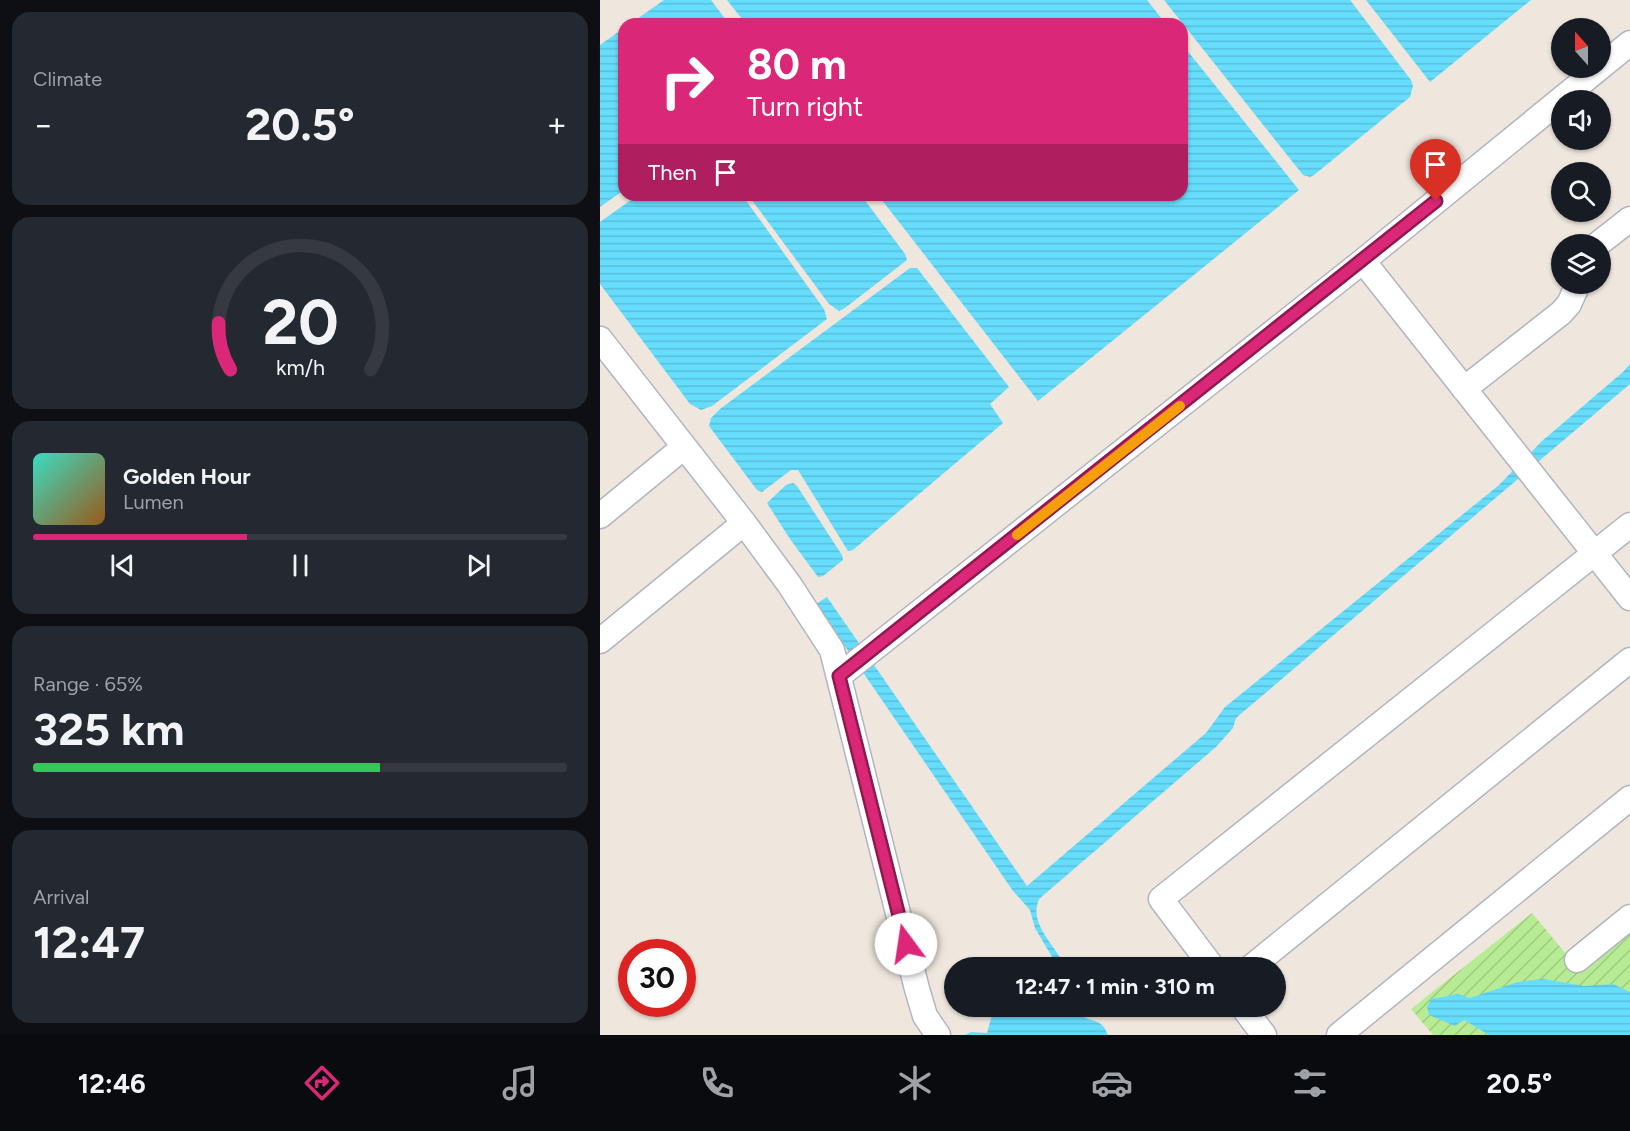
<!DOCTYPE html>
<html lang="en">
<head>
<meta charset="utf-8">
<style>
  body { margin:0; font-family:Figtree,sans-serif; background:#242831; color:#f1f3f6; height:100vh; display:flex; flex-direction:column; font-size:22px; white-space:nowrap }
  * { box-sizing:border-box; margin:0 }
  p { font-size:20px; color:#9ea1a6 }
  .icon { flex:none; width:33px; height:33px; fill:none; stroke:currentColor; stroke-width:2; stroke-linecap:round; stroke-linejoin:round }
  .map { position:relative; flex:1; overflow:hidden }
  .sheet { display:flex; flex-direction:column; gap:12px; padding:12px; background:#0d0f14; width:600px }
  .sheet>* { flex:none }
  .top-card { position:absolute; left:18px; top:18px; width:570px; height:183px; border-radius:18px; box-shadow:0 2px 4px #0004; background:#db2777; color:#fff; overflow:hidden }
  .needle { width:39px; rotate:339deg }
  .controls { position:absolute; left:951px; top:18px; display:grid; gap:12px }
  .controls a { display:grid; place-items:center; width:60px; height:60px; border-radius:50%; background:#171b24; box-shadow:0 2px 4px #0004; font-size:30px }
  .speed { position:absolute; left:18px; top:939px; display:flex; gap:12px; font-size:30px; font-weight:700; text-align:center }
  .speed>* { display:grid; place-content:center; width:78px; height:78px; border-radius:50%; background:#171b24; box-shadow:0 2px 4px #0004; line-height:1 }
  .speed .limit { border:9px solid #d22; background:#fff; color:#111 }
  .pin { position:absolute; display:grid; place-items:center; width:51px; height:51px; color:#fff; margin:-62px -26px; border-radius:50% 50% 50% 0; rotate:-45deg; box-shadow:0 0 6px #0007 }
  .pin .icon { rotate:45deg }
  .me { position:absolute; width:66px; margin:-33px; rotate:346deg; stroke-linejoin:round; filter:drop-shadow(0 0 4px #0008) }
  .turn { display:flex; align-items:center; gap:21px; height:126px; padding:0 30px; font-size:27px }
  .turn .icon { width:78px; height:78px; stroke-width:2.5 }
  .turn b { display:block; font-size:42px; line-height:51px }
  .then { display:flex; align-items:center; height:57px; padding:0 30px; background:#0003; gap:12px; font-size:22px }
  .big { font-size:45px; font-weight:700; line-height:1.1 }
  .sheet .card { flex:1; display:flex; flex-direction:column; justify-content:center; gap:9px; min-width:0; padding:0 21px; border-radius:18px; background:#242831 }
  .sheet .dial { align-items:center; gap:0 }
  .dial svg { height:156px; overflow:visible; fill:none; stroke:#363941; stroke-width:7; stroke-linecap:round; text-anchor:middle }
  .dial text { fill:#f1f3f6; stroke:none }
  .song { display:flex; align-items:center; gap:18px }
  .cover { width:72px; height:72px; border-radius:9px; background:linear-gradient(135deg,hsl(170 70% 55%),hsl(30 70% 35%)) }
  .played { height:6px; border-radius:3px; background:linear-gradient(90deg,#db2777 40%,#363941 40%) }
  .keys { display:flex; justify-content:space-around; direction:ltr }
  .heat { display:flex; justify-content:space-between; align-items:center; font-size:33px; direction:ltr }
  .charge { height:9px; border-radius:4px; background:linear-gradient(90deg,#34c759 65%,#363941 0) }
  .trip { position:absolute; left:344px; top:957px; width:342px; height:60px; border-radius:30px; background:#171b24; box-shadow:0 2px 4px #0004; font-weight:700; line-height:60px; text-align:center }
  .dock { display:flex; height:96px; justify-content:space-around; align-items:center; background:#090b0e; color:#9ea1a6 }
  .dock .icon { width:42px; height:42px }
  .dock .active { color:#db2777 }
  .dock b { font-size:27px; color:#f1f3f6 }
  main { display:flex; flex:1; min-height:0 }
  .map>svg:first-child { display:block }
  .garden { fill:url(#garden-furrows) }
  .water { fill:url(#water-rules) }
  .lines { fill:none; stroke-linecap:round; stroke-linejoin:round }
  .street-casing { stroke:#b1b5c2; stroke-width:27 }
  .street { stroke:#fff; stroke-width:24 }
  .route-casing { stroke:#8e194d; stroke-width:15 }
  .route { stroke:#db2777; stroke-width:10 }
  .slow { stroke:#f59e0b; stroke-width:10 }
</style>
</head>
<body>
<main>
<section class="sheet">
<div class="card"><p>Climate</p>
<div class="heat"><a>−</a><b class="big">20.5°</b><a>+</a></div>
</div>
<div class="card dial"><svg viewBox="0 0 100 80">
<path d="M14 69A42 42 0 1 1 86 69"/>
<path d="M14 69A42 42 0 0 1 8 45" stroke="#db2777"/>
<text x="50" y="56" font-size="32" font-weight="700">20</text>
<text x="50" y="72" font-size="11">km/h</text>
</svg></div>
<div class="card">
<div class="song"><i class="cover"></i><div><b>Golden Hour</b><p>Lumen</p></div></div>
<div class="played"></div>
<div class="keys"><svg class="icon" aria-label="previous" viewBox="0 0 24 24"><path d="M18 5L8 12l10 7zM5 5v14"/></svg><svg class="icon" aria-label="pause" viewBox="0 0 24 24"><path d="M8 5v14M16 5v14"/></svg><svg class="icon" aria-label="next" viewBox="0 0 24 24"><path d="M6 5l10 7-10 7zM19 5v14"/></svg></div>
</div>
<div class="card"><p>Range · 65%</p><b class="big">325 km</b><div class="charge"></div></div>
<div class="card"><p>Arrival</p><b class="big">12:47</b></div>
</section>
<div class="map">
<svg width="1030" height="1035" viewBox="0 0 1030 1035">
  <defs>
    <pattern id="garden-furrows" width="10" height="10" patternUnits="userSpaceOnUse" patternTransform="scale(1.5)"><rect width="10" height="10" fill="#b7ec94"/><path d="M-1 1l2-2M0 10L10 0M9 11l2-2" fill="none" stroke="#9ecb80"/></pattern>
    <pattern id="water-rules" width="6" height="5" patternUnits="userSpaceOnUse" patternTransform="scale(1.5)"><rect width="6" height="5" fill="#66ddfc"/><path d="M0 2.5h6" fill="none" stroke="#59bed8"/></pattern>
  </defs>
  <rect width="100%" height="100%" fill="#efe7dd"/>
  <path class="garden" d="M932,913l45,54 53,-43v111h-197l-22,-26z"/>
  <path class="water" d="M64,0h47l18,24h-99z
    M127,0h420l19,24h-420z
    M564,0h186l61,80 2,6 -3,11 -96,78 -4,2 -7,-2z
    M766,0h165l-101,82z
    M24,28v162l-24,17v-162z
    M582,44l117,146 -261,211 -160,-206h304z
    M38,195h104l82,114 3,10 -115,87 -11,4 -11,-6 -90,-120v-62z
    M148,195h113l44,59 2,6 -62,48 -6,3 -10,-7z
    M310,268h7l92,119 -19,17 13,19 -150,127 -5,1 -50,-81h-7l-29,22 -5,-2 -48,-64 2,-8 9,-9z
    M1030,364v20l-387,328 -7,6 -3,10 -17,19 -177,152c-11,26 17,46 26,68h-7l-23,-39 -5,-18 -17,-19 -197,-287 11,-7 200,289 179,-153 19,-26 274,-222 43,-44 81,-69z
    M193,483l4,3 45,69 1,5 -20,16 -5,1 -28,-38 -23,-36 19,-18z
    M943,979l41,7 29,-2 17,8v43h-141l-25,-15 -9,6 -26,-11 -2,-8 4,-8 27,-5 12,4 48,-16z
    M421,1006l60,1 3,10c13,6 18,3 24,18h-143l6,-3 16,1 5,-18 12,-5 8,7z"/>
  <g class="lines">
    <g class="street-casing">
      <path id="street" d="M998,244l32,-25
        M763,261l267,337
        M0,339l144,184 45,61 43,66 85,339 8,27 13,19
        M864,389l97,-76 8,-9 9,-20
        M0,516l84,-69
        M0,641l144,-118
        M239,676l524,-415 267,-218
        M977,960l53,-43
        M613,968l-52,-69 469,-374
        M650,968l380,-308
        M642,1006l22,29
        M739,1035l291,-237"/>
    </g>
    <use href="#street" class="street"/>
  </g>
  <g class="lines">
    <g class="route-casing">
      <path id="route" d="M306,944l-67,-268 597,-475"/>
    </g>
    <use href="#route" class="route"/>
    <path class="slow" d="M417,535l163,-129"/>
  </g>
</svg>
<div class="controls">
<a><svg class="needle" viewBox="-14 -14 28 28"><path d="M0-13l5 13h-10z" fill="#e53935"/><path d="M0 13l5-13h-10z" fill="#9ea1a6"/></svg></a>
<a><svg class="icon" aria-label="sound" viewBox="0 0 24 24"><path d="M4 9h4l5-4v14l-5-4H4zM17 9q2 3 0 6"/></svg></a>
<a><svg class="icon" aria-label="search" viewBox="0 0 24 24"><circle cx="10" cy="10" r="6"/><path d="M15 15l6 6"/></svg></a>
<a><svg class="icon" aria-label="layers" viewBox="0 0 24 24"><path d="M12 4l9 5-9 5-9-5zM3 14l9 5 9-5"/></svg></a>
</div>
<div class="speed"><div class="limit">30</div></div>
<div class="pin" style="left:836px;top:201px;background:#d93025"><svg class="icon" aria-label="arrive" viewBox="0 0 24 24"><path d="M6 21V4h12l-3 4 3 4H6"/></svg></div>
<svg class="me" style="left:306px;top:944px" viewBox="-20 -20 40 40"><circle r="19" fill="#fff"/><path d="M0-13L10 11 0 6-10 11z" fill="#db2777"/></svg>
<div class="trip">12:47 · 1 min · 310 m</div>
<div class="top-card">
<div class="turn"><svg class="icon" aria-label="right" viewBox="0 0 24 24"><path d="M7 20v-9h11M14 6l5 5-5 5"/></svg><div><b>80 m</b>Turn right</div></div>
<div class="then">Then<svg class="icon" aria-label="arrive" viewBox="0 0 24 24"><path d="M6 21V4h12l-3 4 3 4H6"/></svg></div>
</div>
</div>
</main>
<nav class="dock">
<b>12:46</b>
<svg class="icon active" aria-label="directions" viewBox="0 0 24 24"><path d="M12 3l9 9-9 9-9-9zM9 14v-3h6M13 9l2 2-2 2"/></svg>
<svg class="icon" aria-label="music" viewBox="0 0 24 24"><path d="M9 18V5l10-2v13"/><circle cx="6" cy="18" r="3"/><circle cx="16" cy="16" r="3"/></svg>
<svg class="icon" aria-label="phone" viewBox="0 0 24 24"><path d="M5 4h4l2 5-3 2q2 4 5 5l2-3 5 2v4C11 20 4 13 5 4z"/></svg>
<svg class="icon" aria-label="climate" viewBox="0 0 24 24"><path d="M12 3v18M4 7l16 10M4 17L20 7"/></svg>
<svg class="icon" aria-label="car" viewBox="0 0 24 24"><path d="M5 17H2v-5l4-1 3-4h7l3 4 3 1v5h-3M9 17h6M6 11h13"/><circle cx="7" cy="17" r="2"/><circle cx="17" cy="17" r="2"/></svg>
<svg class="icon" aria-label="filters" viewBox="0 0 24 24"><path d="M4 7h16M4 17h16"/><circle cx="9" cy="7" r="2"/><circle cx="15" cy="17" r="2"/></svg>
<b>20.5°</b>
</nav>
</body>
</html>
